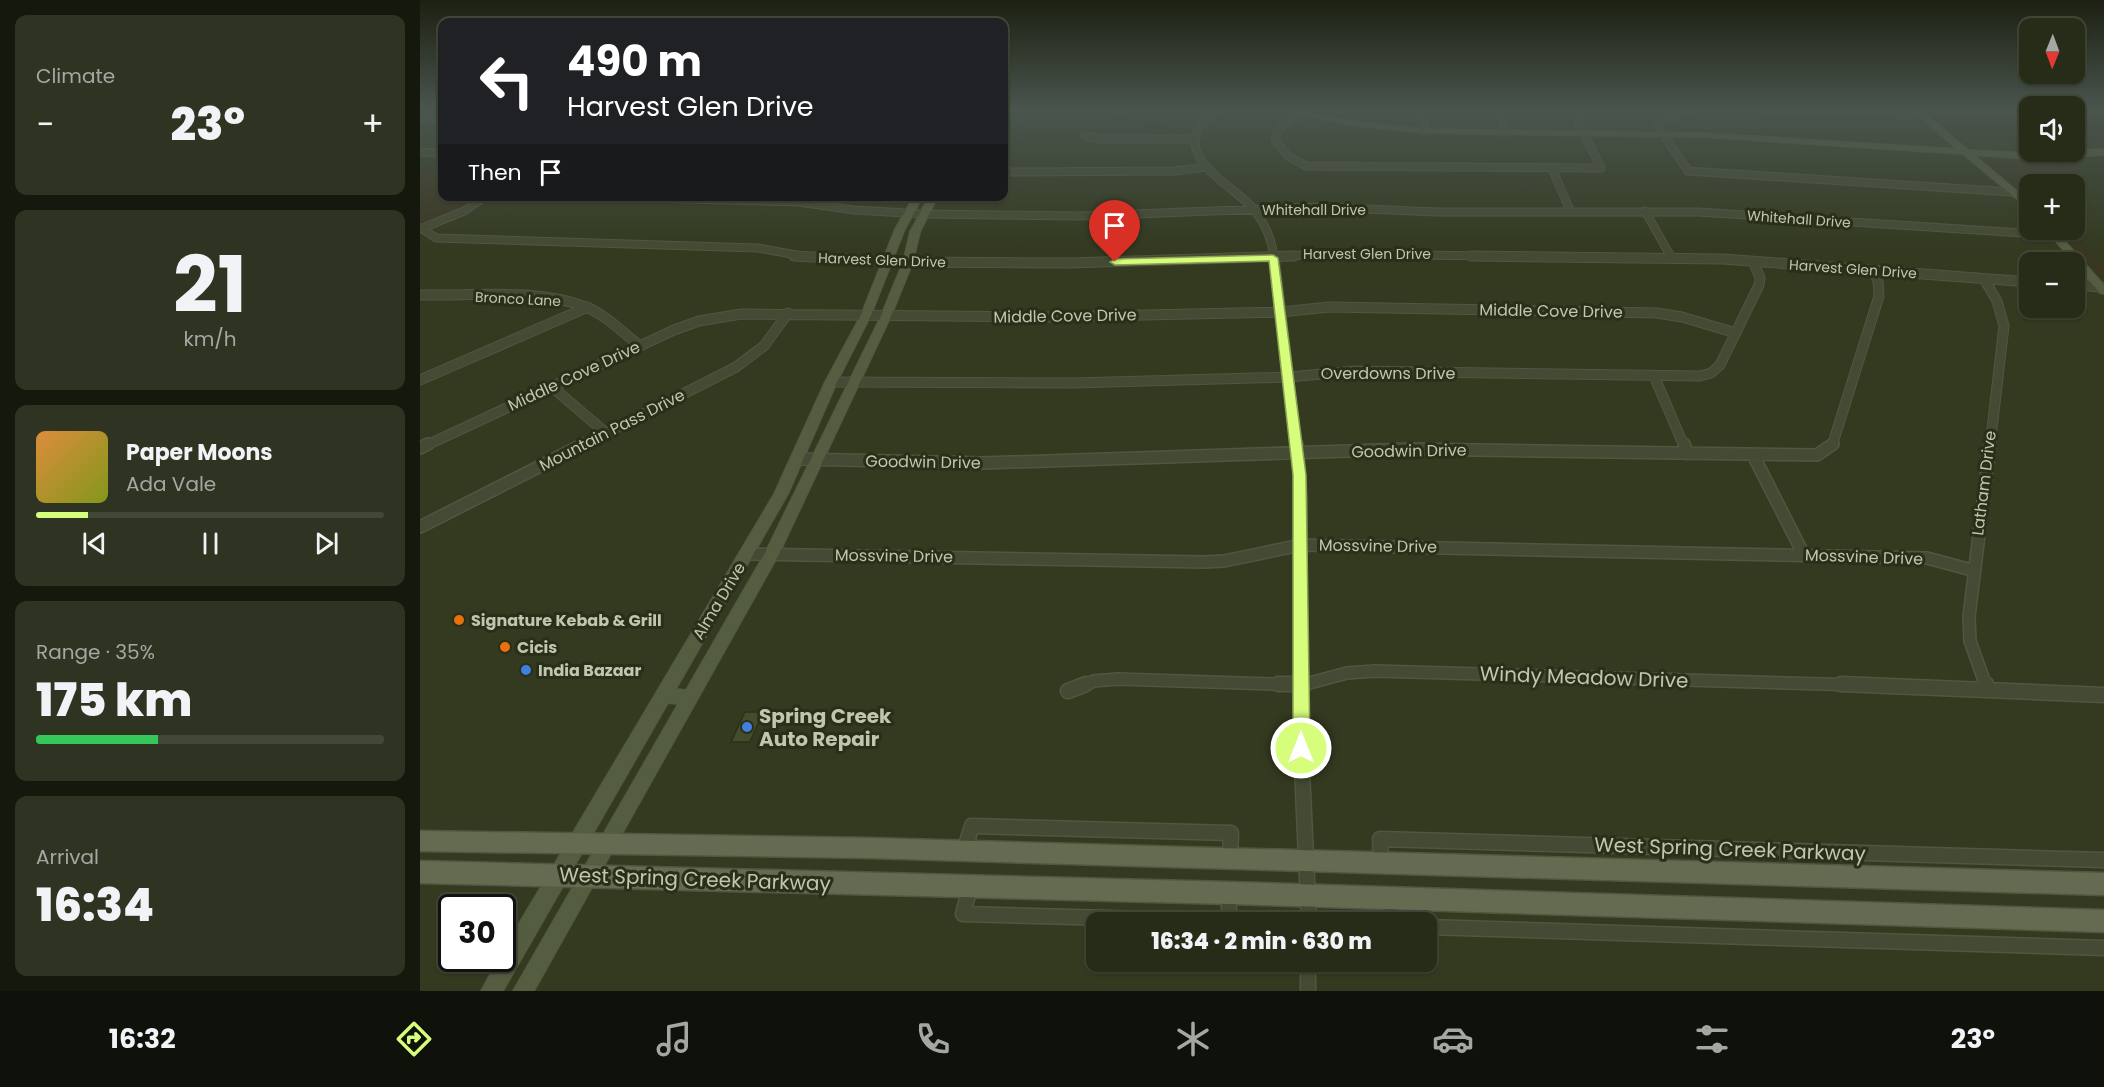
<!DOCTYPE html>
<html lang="en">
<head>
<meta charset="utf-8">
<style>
  body { margin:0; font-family:Poppins,sans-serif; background:#2e3421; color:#f1f3f6; height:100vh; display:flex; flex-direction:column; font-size:22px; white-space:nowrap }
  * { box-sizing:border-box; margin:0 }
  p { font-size:20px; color:#a4a7a2 }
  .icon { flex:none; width:33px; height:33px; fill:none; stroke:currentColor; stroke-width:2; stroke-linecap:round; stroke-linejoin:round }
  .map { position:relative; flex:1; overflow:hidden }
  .details { display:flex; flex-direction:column; gap:15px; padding:15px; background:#15180d; width:420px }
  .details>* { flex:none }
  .hud { position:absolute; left:18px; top:18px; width:570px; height:183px; border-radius:12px; box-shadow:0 2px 4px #0004,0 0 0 2px #424837; background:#202124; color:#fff; overflow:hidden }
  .needle { width:39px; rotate:181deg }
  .fabs { position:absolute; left:1599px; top:18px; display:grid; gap:12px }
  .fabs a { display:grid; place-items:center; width:66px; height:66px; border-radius:12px; background:#262c18; box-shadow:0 2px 4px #0004,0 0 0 2px #424837; font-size:30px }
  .speed { position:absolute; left:18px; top:894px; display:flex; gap:12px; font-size:30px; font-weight:700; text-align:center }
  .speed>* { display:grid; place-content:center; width:78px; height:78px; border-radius:50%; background:#262c18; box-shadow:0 2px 4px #0004,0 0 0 2px #424837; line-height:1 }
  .speed .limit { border:3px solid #111; border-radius:9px; background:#fff; color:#111 }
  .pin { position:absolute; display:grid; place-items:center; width:51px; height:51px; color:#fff; margin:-62px -26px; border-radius:50% 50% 50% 0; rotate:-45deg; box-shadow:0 0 6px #0007 }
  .pin .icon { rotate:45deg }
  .me { position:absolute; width:66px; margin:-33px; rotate:0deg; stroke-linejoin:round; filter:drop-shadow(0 0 4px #0008) }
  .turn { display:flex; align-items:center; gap:21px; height:126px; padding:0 30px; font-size:27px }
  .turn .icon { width:78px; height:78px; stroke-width:2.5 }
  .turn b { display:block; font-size:42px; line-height:51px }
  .then { display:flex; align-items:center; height:57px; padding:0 30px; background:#0003; gap:12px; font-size:22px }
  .big { font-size:45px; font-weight:800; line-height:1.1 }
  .details .card { flex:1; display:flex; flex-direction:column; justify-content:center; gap:9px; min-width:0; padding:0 21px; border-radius:12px; background:#2e3421 }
  .details .dial { align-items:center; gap:0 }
  .dial b { font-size:78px; line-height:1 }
  .song { display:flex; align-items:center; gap:18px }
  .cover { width:72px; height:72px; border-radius:9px; background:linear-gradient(135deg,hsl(30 70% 55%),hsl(70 70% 35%)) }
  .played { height:6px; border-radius:3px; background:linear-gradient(90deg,#d6fd7c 15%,#424837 15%) }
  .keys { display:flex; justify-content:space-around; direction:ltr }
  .heat { display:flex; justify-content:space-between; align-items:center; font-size:33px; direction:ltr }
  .charge { height:9px; border-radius:4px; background:linear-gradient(90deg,#34c759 35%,#424837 0) }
  .trip { position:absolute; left:666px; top:912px; width:351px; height:60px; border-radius:12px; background:#262c18; box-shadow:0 2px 4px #0004,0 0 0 2px #424837; font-weight:800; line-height:60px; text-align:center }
  .dock { display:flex; height:96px; justify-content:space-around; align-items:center; background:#0f120a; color:#a4a7a2 }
  .dock .icon { width:42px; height:42px }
  .dock .current { color:#d6fd7c }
  .dock b { font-size:27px; color:#f1f3f6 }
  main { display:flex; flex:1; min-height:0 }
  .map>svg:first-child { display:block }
  .green { fill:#3b3622 }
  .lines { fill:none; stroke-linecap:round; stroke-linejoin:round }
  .stream { stroke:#2d3813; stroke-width:2 }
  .building { fill:#444c2c; stroke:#2b311b; stroke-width:1.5 }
  .street-far3-casing { stroke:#505740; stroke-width:9 }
  .street-far2-casing { stroke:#505740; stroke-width:11 }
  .street-far1-casing { stroke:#505740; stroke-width:14 }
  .street-casing { stroke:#505740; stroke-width:17 }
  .secondary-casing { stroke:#505740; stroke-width:2 }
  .primary-casing { stroke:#505740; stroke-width:3 }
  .street-far3 { stroke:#444a34; stroke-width:7 }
  .street-far2 { stroke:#444a34; stroke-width:9 }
  .street-far1 { stroke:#444a34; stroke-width:11 }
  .street { stroke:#444a34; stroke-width:14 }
  .secondary { fill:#555d41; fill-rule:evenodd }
  .primary { fill:#646b51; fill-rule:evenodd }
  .route { fill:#d6fd7c; stroke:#8ba451; stroke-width:1.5 }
  .food-dot { fill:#e8710a; stroke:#292f19; stroke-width:2 }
  .shop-dot { fill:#3f7fe0; stroke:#292f19; stroke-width:2 }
  .labels { text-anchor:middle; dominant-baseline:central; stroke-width:6; stroke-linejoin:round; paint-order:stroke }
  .far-street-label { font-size:14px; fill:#bfc7ae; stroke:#292f19 }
  .street-label { font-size:16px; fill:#bfc7ae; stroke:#292f19 }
  .poi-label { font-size:16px; font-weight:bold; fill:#bfc7ae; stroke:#292f19; text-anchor:start }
  .near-street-label { font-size:20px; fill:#bfc7ae; stroke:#292f19 }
  .near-poi-label { font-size:20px; font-weight:bold; fill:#bfc7ae; stroke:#292f19; text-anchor:start }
</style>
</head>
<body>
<main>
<section class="details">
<div class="card"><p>Climate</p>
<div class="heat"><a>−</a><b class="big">23°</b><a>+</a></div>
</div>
<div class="card dial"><b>21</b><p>km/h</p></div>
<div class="card">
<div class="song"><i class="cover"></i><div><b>Paper Moons</b><p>Ada Vale</p></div></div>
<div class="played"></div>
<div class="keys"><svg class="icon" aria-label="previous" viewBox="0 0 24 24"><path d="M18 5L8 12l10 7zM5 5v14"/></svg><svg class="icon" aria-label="pause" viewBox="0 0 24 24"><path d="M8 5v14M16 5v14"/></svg><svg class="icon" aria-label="next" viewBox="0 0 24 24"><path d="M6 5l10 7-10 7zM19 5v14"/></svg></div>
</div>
<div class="card"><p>Range · 35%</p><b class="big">175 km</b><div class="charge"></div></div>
<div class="card"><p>Arrival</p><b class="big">16:34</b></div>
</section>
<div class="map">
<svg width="1684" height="991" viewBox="0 0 1684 991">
  <rect width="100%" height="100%" fill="#333a20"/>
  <path class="green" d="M1502,109h97l-3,4 13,13 1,26h13l-20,1 -51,-2z
    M1654,109h24l6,4v35l-29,3z
    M1560,158l83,1 15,4 -5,8 -16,-8 14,9v12h-38l-21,-14 -25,-6z
    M0,172l22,1v23l39,1 -13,9 -48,20z
    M1646,237l10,1 -5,1 6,5 11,3h-7l23,20v13z"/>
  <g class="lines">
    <path class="stream" d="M666,109l94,24"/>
  </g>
  <path class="building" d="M325,712h18l-13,30h-19z"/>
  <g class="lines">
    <g class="street-far3-casing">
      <path id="street-far3" d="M797,109c-5,6 -16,13 -19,20 -16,37 41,59 57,82 10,13 17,30 19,46
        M1003,109l2,22
        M1081,109l3,23
        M1269,109l-28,13 -3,5 30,44 324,21
        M1346,109l155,5
        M877,114l-18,15 -4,11 13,16 18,10 295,2 -22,-44 4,-15
        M0,117l22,1
        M665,136l17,3h94
        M0,152l22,1
        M1132,169l18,41
        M584,172l170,-1 32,-4
        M152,196l227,6 55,8 70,4 156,2 238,-9 119,5h261l357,23
        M1225,211l26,46
        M1,228l15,10 322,10 50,9
        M0,229l44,-18 22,-15
        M859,257l34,-3 281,3"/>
    </g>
    <g class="street-far2-casing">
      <path id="street-far2" d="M374,256l114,6 162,1 224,-7
        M854,256l23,190
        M1051,256l252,3 307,23
        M1250,256l1,2
        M1564,279l13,22 7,25 -14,120
        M1654,285l27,2
        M0,295c53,1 116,-7 166,12 20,8 36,25 53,38
        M1234,376l30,70
        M0,380l168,-73
        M411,382l243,1 215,-6 67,-6 344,5 11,-3 9,-8 39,-80 1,-7 -7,-17
        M131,386l55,47
        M5,446l249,-116 25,-9 42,-7 312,3 228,-5 48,-5 328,6 25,4 54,16
        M161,446l155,-79 28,-21 24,-33
        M1412,446l47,-150 -1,-16 -6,-10"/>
    </g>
    <g class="street-far1-casing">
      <path id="street-far1" d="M877,444l4,54v188
        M1264,444l4,10
        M0,448l8,-4
        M1333,455l51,100
        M378,459l184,4 429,-14 406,6 16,-11
        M0,527l164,-83
        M328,554l456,8 20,-1 77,-16 626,13 45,12
        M662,686l12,-5 24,-2 184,6 45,-12 28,-2 519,15
        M1566,686l-16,-45 -1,-24 21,-173"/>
    </g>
    <g class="street-casing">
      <path id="street" d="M858,684h27
        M881,684v64l8,174
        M1421,684l263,11
        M1566,684l2,6
        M648,691l18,-7
        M544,851l8,-25 259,7 -1,25
        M961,862l-1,-23 724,21
        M550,887l-7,27 265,7 2,-28
        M970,899l2,23
        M1006,927l678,21
        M888,962v29"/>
    </g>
    <g class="secondary-casing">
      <path id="secondary" d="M584,109h7l-7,5z
        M851,109h17l69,13 68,7 278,4 254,16 -46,-40h9l48,41 60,3 76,-4v6l-76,4 -54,-4 56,47v8l-67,-56 -260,-17 -278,-4 -68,-7z
        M494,196h9l-18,33 -34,86 -34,67 -49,112 -112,195 10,1 79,-137 116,-237 22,-54 7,-30 19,-36h9l-18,36 -7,30 -22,54 -112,238 -245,437h-21l165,-287 -10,-1 -165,288h-22l18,-33h3v-6l272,-458 51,-112 36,-67 34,-86z
        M1626,230h9l49,55v9l-4,-1z"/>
    </g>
    <g class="primary-casing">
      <path id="primary" d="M0,831l450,7 1234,35v22l-1234,-37 -450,-7z
        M0,861l810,21 874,28v22l-874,-28 -810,-21z"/>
    </g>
    <use href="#street-far3" class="street-far3"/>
    <use href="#street-far2" class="street-far2"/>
    <use href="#street-far1" class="street-far1"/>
    <use href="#street" class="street"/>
    <use href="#secondary" class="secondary"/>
    <use href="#primary" class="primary"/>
  </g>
  <linearGradient id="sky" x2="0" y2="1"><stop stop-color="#1c2012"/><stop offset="0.44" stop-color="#4a554e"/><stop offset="1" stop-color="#4a554e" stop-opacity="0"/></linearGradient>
  <rect width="1684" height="248" fill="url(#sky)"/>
  <path class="route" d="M853,255l5,3 28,217 4,273 -2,5 -7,3 -6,-3 -2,-5v-273l-24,-214 -154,4 -5,-3 5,-3z"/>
  <g class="food-dot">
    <circle cx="39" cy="620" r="6"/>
    <circle cx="85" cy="647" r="6"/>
  </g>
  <g class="shop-dot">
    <circle cx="106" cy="670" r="6"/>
    <circle cx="327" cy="727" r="6"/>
  </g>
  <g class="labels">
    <g class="far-street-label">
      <text x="894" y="210">Whitehall Drive</text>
      <text transform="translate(1379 219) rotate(4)">Whitehall Drive</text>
      <text x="947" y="254">Harvest Glen Drive</text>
      <text transform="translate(462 260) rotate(2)">Harvest Glen Drive</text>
      <text transform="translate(1433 269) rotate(4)">Harvest Glen Drive</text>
      <text transform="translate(98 299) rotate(3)">Bronco Lane</text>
    </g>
    <g class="street-label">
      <text transform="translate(1131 311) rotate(1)">Middle Cove Drive</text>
      <text transform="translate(645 316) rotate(-1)">Middle Cove Drive</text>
      <text x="968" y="373">Overdowns Drive</text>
      <text transform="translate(154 376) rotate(-25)">Middle Cove Drive</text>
      <text transform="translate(192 430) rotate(-27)">Mountain Pass Drive</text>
      <text transform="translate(989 451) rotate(-1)">Goodwin Drive</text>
      <text transform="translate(503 462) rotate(1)">Goodwin Drive</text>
      <text transform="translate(1564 483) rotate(-83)">Latham Drive</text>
      <text transform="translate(958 546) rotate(1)">Mossvine Drive</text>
      <text transform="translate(474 556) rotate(1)">Mossvine Drive</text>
      <text transform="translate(1444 557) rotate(2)">Mossvine Drive</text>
      <text transform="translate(299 601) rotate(-59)">Alma Drive</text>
    </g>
    <g class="poi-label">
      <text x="51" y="620">Signature Kebab &amp; Grill</text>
      <text x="97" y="647">Cicis</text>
      <text x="118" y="670">India Bazaar</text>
    </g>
    <g class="near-street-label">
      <text transform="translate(1164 677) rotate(2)">Windy Meadow Drive</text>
      <text transform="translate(1310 849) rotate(2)">West Spring Creek Parkway</text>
      <text transform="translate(275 879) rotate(2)">West Spring Creek Parkway</text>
    </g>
    <g class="near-poi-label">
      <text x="339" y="716">Spring Creek<tspan x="339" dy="23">Auto Repair</tspan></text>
    </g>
  </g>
</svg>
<div class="fabs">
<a><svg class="needle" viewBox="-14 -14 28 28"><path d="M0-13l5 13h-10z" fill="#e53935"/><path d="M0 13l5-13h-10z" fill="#a4a7a2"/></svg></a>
<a><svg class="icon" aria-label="sound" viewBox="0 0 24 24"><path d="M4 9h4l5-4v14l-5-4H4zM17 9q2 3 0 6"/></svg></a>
<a>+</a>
<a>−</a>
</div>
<div class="speed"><div class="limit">30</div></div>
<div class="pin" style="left:695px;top:262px;background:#d93025"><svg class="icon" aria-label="arrive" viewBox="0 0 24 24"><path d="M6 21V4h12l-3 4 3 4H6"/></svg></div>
<svg class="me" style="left:881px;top:748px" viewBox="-20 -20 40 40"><circle r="17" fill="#d6fd7c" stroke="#fff" stroke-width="3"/><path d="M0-11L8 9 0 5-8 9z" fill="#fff"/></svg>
<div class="trip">16:34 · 2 min · 630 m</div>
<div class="hud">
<div class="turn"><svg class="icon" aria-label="left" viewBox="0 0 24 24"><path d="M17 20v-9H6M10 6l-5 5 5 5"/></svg><div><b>490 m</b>Harvest Glen Drive</div></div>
<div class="then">Then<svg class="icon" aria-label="arrive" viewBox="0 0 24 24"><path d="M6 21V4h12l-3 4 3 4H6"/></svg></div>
</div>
</div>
</main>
<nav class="dock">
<b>16:32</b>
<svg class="icon current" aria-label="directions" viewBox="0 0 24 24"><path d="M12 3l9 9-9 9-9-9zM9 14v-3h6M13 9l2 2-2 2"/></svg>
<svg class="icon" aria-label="music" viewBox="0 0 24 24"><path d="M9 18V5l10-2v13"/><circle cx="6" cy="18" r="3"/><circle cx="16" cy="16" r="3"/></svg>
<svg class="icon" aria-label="phone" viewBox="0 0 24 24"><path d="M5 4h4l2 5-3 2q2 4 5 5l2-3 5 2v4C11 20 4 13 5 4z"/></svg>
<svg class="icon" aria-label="climate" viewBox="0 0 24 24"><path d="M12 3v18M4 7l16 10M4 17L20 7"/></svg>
<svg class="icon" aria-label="car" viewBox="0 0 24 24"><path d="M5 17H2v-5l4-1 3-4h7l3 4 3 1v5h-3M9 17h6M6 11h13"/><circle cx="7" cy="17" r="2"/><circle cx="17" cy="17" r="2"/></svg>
<svg class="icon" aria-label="filters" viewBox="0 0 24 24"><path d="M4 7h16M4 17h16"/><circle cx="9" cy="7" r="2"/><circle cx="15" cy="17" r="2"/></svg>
<b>23°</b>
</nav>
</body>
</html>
